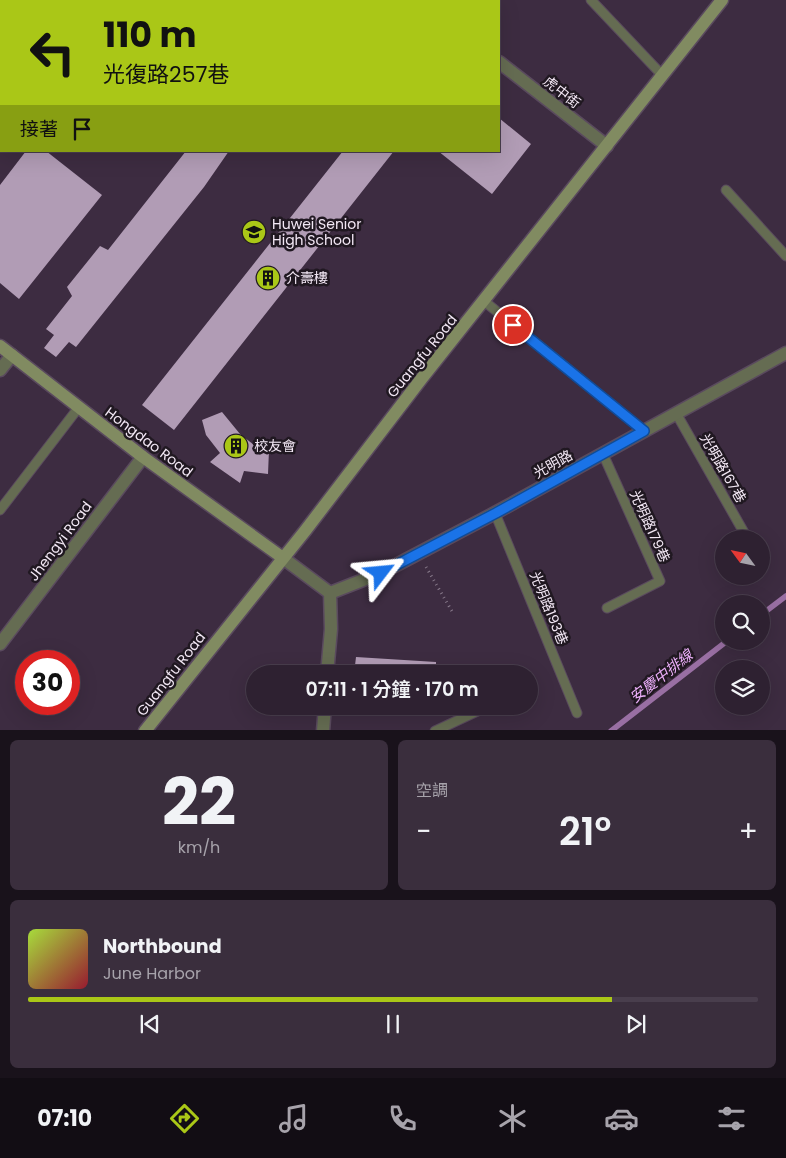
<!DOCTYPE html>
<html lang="zh-TW">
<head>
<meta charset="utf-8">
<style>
  body { margin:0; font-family:Poppins,"Noto Sans TC",sans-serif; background:#3a2e3d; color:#f1f3f6; height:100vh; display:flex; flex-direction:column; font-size:19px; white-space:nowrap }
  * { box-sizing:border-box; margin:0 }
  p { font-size:16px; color:#a7a3ab }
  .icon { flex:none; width:28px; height:28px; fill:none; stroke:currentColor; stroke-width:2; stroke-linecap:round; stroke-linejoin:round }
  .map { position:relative; height:730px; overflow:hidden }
  .sheet { display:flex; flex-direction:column; gap:10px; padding:10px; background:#19121b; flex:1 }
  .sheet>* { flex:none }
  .top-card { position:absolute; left:0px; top:0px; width:500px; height:152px; box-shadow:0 5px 20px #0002,0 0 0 1px #493e4d; background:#aac717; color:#111; overflow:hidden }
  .needle { width:32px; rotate:303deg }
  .fabs { position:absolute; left:715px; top:530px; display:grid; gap:10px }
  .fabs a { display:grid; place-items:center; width:55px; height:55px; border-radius:50%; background:#2e2131; box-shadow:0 5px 20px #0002,0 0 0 1px #493e4d; font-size:25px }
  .speed { position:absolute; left:15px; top:650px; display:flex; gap:10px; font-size:25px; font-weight:700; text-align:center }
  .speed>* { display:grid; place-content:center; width:65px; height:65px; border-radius:50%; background:#2e2131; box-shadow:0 5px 20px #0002,0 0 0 1px #493e4d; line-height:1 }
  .speed .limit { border:8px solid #d22; background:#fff; color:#111 }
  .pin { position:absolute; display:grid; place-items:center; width:42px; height:42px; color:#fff; margin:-21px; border:2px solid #fff; border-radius:50%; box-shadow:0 1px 5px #0007 }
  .me { position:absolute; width:55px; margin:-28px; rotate:61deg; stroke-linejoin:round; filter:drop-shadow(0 0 4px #0008) }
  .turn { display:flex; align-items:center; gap:18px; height:105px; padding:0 20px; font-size:22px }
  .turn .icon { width:65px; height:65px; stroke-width:2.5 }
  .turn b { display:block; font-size:35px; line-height:42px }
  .then { display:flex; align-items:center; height:48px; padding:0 20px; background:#0003; gap:10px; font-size:19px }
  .big { font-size:38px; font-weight:600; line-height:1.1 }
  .sheet .widget { flex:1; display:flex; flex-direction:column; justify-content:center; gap:8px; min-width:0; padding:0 18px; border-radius:8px; background:#3a2e3d }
  .sheet .dial { align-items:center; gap:0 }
  .dial b { font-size:65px; line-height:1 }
  .song { display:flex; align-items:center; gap:15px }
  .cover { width:60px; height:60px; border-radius:8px; background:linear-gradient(135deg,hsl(80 70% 55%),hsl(350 70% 35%)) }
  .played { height:5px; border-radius:2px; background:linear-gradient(90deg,#aac717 80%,#493e4d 80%) }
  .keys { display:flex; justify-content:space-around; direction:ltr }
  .heat { display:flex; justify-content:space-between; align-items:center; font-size:28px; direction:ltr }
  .sheet .tiles { flex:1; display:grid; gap:10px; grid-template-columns:1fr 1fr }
  .widget:last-child { grid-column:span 2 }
  .trip { position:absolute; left:246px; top:665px; width:292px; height:50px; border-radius:25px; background:#2e2131; box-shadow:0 5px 20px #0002,0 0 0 1px #493e4d; font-weight:600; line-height:50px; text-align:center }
  .tabs { display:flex; height:80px; justify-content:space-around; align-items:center; background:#120d14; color:#a7a3ab }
  .tabs .icon { width:35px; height:35px }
  .tabs .current { color:#aac717 }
  .tabs b { font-size:22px; color:#f1f3f6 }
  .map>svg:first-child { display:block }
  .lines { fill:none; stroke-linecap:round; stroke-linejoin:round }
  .stream { stroke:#996fa3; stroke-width:5.5 }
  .building { fill:#b19cb5 }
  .lane-casing { stroke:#5a4a5e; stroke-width:11 }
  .street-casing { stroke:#5a4a5e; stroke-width:15 }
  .secondary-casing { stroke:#5a4a5e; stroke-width:15 }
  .path { stroke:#887a8b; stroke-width:3; stroke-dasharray:1 4; stroke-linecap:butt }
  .lane { stroke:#656c52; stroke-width:9 }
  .street { stroke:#656c52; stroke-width:12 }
  .secondary { stroke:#818b61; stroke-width:12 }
  .route-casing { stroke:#114b97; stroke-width:12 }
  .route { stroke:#1a73e8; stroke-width:9 }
  .labels { text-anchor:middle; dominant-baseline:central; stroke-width:5; stroke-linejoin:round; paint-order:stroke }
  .street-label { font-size:14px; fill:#f3e8f5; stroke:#201821 }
  .poi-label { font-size:14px; fill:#f3e8f5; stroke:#201821; text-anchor:start }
  .water-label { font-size:15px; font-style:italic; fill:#ecaffa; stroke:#201821 }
</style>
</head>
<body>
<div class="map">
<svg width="786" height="731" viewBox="0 0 786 731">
  <rect width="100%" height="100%" fill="#3d2c41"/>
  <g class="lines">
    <path class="stream" d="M761,615l25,-19
      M611,731l116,-90"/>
  </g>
  <path class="building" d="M499,118l32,26 -39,50 -54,-43h61z
    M26,151h20l56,44 -83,104 -19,-16v-98z
    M186,151h43l-25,36 -128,160 -7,-5 -13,15 -12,-9 10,-13 -8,-6 26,-33 -5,-9 33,-41 8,4z
    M343,151h51l-220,279 -32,-25z
    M222,412l18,22 14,11 15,5 -1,24 -24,-3 -4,12 -30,-21 10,-9 -14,-18 -4,-15z
    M356,657l80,5v12h-82z"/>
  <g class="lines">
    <g class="lane-casing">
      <path id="lane" d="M591,0l72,76
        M726,190l60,66
        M484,301l160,130
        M676,413l70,123
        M603,454l57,127 -53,27
        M0,510l79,-103
        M495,513l82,200
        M435,731l49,-23"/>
    </g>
    <g class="street-casing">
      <path id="street" d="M420,0l2,1
        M499,62l108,84
        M0,370l12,-15
        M283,558l47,35 1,36 -4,45
        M330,593l51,-20 114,-60 291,-160
        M0,644l143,-187
        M323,731l2,-25"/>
    </g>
    <g class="secondary-casing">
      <path id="secondary" d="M0,346l143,111 140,101
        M145,731l160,-200 117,-153 300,-378"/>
    </g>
    <path class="path" d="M426,567l27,46"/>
    <use href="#lane" class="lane"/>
    <use href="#street" class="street"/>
    <use href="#secondary" class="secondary"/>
  </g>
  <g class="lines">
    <g class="route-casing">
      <path id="route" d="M381,573l115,-60 148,-82 -131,-106"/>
    </g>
    <use href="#route" class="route"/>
  </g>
  <defs>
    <g id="school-disc" transform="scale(1.25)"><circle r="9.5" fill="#aac717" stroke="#201821"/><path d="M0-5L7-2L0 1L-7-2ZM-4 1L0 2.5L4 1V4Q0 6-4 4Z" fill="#111"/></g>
    <g id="building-disc" transform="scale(1.25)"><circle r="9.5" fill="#aac717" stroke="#201821"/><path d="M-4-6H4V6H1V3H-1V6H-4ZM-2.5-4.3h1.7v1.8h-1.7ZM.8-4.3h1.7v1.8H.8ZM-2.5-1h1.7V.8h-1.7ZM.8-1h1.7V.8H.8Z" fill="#111"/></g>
  </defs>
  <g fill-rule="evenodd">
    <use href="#school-disc" x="254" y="232"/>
    <use href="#building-disc" x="268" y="278"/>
    <use href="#building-disc" x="236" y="446"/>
  </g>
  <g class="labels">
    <g class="street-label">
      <text transform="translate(562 92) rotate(38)">虎中街</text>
      <text transform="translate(422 356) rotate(-51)">Guangfu Road</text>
      <text transform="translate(149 442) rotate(37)">Hongdao Road</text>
      <text transform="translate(553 464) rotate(-29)">光明路</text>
      <text transform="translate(723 468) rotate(60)">光明路167巷</text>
      <text transform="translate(650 526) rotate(66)">光明路179巷</text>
      <text transform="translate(60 541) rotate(-53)">Jhengyi Road</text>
      <text transform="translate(549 608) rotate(68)">光明路193巷</text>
      <text transform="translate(171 674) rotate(-52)">Guangfu Road</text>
    </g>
    <g class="poi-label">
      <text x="272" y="224">Huwei Senior<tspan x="272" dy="16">High School</tspan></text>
      <text x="286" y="278">介壽樓</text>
      <text x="254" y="446">校友會</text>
    </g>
    <g class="water-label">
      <text transform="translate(661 676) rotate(-38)">安慶中排線</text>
    </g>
  </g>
</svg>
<div class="fabs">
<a><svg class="needle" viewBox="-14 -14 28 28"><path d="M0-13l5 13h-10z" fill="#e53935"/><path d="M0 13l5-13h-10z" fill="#a7a3ab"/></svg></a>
<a><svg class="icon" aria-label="search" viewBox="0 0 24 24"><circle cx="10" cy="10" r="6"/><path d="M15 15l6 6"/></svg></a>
<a><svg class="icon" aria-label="layers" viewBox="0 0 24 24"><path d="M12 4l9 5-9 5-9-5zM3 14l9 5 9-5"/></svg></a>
</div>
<div class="speed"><div class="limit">30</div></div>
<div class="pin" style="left:513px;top:325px;background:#d93025"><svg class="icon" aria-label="arrive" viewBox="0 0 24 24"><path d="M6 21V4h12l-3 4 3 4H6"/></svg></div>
<svg class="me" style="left:381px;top:573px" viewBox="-20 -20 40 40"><path d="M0-17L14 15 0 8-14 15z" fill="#1a73e8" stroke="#fff" stroke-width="4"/></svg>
<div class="trip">07:11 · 1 分鐘 · 170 m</div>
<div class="top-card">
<div class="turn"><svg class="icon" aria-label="left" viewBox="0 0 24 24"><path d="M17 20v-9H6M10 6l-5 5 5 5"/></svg><div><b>110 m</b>光復路257巷</div></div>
<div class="then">接著<svg class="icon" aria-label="arrive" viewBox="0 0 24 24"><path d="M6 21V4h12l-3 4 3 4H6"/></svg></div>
</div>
</div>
<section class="sheet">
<div class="tiles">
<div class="widget dial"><b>22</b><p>km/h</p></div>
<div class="widget"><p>空調</p>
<div class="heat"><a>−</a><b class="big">21°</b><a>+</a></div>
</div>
<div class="widget">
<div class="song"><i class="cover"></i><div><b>Northbound</b><p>June Harbor</p></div></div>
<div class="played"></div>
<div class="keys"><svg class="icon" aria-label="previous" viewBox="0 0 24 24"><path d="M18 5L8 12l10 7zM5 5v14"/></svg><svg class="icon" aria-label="pause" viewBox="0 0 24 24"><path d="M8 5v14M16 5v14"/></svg><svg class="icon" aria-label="next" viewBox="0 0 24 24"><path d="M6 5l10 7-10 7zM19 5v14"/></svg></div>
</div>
</div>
</section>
<nav class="tabs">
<b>07:10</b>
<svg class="icon current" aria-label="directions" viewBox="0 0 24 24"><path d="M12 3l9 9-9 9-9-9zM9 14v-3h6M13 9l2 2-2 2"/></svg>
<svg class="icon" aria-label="music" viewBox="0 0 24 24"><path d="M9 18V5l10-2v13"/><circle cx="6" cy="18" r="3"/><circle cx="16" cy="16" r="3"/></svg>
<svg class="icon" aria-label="phone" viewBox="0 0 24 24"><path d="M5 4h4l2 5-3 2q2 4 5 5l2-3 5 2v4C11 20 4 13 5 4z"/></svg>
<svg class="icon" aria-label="climate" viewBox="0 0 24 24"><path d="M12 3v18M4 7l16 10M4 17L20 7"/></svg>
<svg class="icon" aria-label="car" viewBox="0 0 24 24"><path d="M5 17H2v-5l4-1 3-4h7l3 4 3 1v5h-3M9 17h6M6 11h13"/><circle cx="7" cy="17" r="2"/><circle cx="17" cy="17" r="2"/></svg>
<svg class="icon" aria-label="filters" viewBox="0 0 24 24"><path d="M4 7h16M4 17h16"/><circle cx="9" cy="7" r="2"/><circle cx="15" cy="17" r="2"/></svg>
</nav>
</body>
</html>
